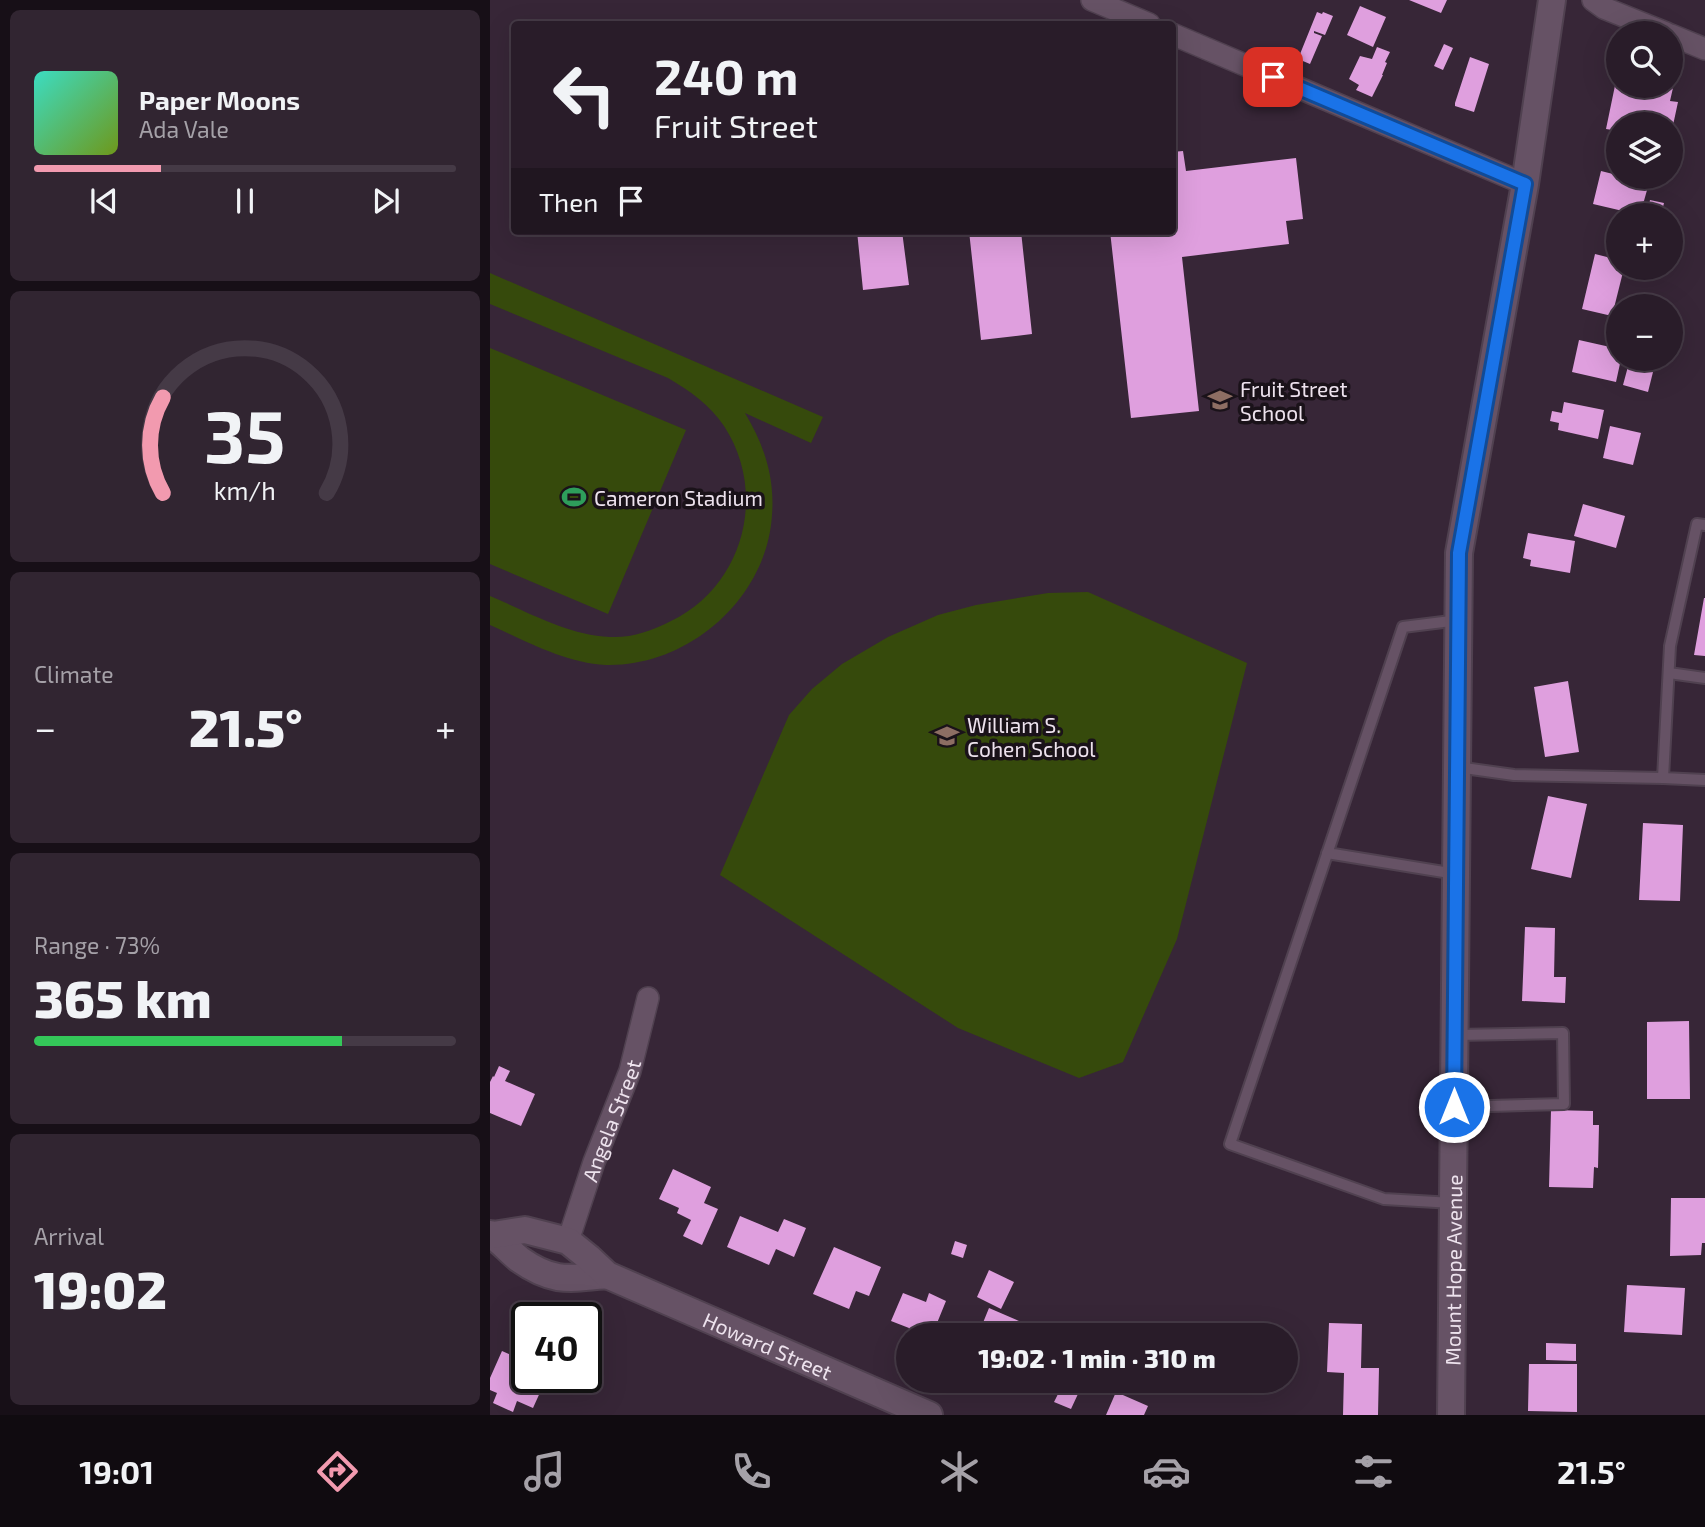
<!DOCTYPE html>
<html lang="en">
<head>
<meta charset="utf-8">
<style>
  body { margin:0; font-family:"Exo 2",sans-serif; background:#312531; color:#f1f3f6; height:100vh; display:flex; flex-direction:column; font-size:26px; white-space:nowrap }
  * { box-sizing:border-box; margin:0 }
  p { font-size:23px; color:#a5a1a8 }
  .icon { flex:none; width:38px; height:38px; fill:none; stroke:currentColor; stroke-width:2; stroke-linecap:round; stroke-linejoin:round }
  .map { position:relative; flex:1; overflow:hidden }
  .sheet { display:flex; flex-direction:column; gap:10px; padding:10px; background:#170f17; width:490px }
  .sheet>* { flex:none }
  .hud { position:absolute; left:21px; top:21px; width:665px; height:214px; border-radius:7px; box-shadow:0 7px 28px #0002,0 0 0 2px #453a46; background:#291c29; color:#f1f3f6; overflow:hidden }
  .buttons { position:absolute; left:1116px; top:21px; display:grid; gap:14px }
  .buttons a { display:grid; place-items:center; width:77px; height:77px; border-radius:50%; background:#291c29; box-shadow:0 7px 28px #0002,0 0 0 2px #453a46; font-size:35px }
  .speed { position:absolute; left:21px; top:1302px; display:flex; gap:14px; font-size:35px; font-weight:700; text-align:center }
  .speed>* { display:grid; place-content:center; width:91px; height:91px; border-radius:50%; background:#291c29; box-shadow:0 7px 28px #0002,0 0 0 2px #453a46; line-height:1 }
  .speed .limit { border:4px solid #111; border-radius:10px; background:#fff; color:#111 }
  .pin { position:absolute; display:grid; place-items:center; width:60px; height:60px; color:#fff; margin:-30px; border-radius:14px; box-shadow:0 4px 10px #0006 }
  .me { position:absolute; width:77px; margin:-38px; rotate:0deg; stroke-linejoin:round; filter:drop-shadow(0 0 5px #0008) }
  .turn { display:flex; align-items:center; gap:24px; height:147px; padding:0 28px; font-size:32px }
  .turn .icon { width:91px; height:91px; stroke-width:2.5 }
  .turn b { display:block; font-size:49px; line-height:60px }
  .then { display:flex; align-items:center; height:66px; padding:0 28px; background:#0003; gap:14px; font-size:26px }
  .big { font-size:52px; font-weight:800; line-height:1.1 }
  .sheet .widget { flex:1; display:flex; flex-direction:column; justify-content:center; gap:10px; min-width:0; padding:0 24px; border-radius:10px; background:#312531 }
  .sheet .dial { align-items:center; gap:0 }
  .dial svg { height:182px; overflow:visible; fill:none; stroke:#453a46; stroke-width:7; stroke-linecap:round; text-anchor:middle }
  .dial text { fill:#f1f3f6; stroke:none }
  .song { display:flex; align-items:center; gap:21px }
  .cover { width:84px; height:84px; border-radius:10px; background:linear-gradient(135deg,hsl(170 70% 55%),hsl(80 70% 35%)) }
  .played { height:7px; border-radius:4px; background:linear-gradient(90deg,#f29aaf 30%,#453a46 30%) }
  .keys { display:flex; justify-content:space-around; direction:ltr }
  .heat { display:flex; justify-content:space-between; align-items:center; font-size:38px; direction:ltr }
  .charge { height:10px; border-radius:5px; background:linear-gradient(90deg,#34c759 73%,#453a46 0) }
  .trip { position:absolute; left:406px; top:1323px; width:402px; height:70px; border-radius:35px; background:#291c29; box-shadow:0 7px 28px #0002,0 0 0 2px #453a46; font-weight:800; line-height:70px; text-align:center }
  .tabs { display:flex; height:112px; justify-content:space-around; align-items:center; background:#100b10; color:#a5a1a8 }
  .tabs .icon { width:49px; height:49px }
  .tabs .selected { color:#f29aaf }
  .tabs b { font-size:32px; color:#f1f3f6 }
  main { display:flex; flex:1; min-height:0 }
  .map>svg:first-child { display:block }
  .green { fill:#364a0c }
  .building { fill:#df9fde }
  .lines { fill:none; stroke-linecap:round; stroke-linejoin:round }
  .service-casing { stroke:#504150; stroke-width:14 }
  .minor-casing { stroke:#504150; stroke-width:24 }
  .tertiary-casing { stroke:#504150; stroke-width:30 }
  .service { stroke:#665265; stroke-width:10 }
  .minor { stroke:#665265; stroke-width:21 }
  .tertiary { stroke:#665265; stroke-width:26 }
  .route-casing { stroke:#114b97; stroke-width:18 }
  .route { stroke:#1a73e8; stroke-width:12 }
  .labels { text-anchor:middle; dominant-baseline:central; stroke-width:7; stroke-linejoin:round; paint-order:stroke }
  .poi-label { font-size:21px; fill:#ede2ed; stroke:#1a1219; text-anchor:start }
  .street-label { font-size:21px; fill:#ede2ed; stroke:#1a1219 }
</style>
</head>
<body>
<main>
<section class="sheet">
<div class="widget">
<div class="song"><i class="cover"></i><div><b>Paper Moons</b><p>Ada Vale</p></div></div>
<div class="played"></div>
<div class="keys"><svg class="icon" aria-label="previous" viewBox="0 0 24 24"><path d="M18 5L8 12l10 7zM5 5v14"/></svg><svg class="icon" aria-label="pause" viewBox="0 0 24 24"><path d="M8 5v14M16 5v14"/></svg><svg class="icon" aria-label="next" viewBox="0 0 24 24"><path d="M6 5l10 7-10 7zM19 5v14"/></svg></div>
</div>
<div class="widget dial"><svg viewBox="0 0 100 80">
<path d="M14 69A42 42 0 1 1 86 69"/>
<path d="M14 69A42 42 0 0 1 14 27" stroke="#f29aaf"/>
<text x="50" y="56" font-size="32" font-weight="700">35</text>
<text x="50" y="72" font-size="11">km/h</text>
</svg></div>
<div class="widget"><p>Climate</p>
<div class="heat"><a>−</a><b class="big">21.5°</b><a>+</a></div>
</div>
<div class="widget"><p>Range · 73%</p><b class="big">365 km</b><div class="charge"></div></div>
<div class="widget"><p>Arrival</p><b class="big">19:02</b></div>
</section>
<div class="map">
<svg width="1215" height="1415" viewBox="0 0 1215 1415">
  <rect width="100%" height="100%" fill="#372637"/>
  <path class="green" d="M0,273l333,144 -12,26 -66,-30c19,32 30,64 27,102 -5,83 -83,152 -166,150 -41,-2 -80,-24 -116,-40v-29c38,16 78,39 120,41 22,1 41,-6 61,-16 73,-35 97,-128 53,-195 -14,-21 -34,-35 -56,-48l-178,-74z
    M0,348l196,82 -78,184 -118,-50z
    M598,592l159,71 -70,276 -54,123 -44,16 -121,-50 -238,-153 69,-160 23,-26 30,-25 46,-27 50,-22 38,-10 72,-12z"/>
  <path class="building" d="M919,0h38l-6,13z
    M870,6l26,11 -13,30 -26,-12z
    M827,12l5,2 1,-2 10,4 -8,19 -11,-4v2l8,3 -12,28 -12,-5z
    M954,44l9,4 -10,22 -9,-4z
    M887,47l13,5 -5,10 2,1 -5,12h1l-11,22 -16,-7 3,-5 -10,-6 11,-23 12,3z
    M980,57l19,7 -15,48 -19,-6v-3z
    M1128,71l1,15h52v-8l4,1 -5,22 8,1 -6,28 -1,-6h-52v7l-13,-2z
    M693,151l3,20 110,-13 7,61 -17,2 3,23 -107,13 17,154 -68,7 -21,-187h62v-79z
    M1111,171l48,12 -9,32 -47,-11z
    M1160,200l14,3 -3,12 -14,-1z
    M367,231h45l7,54 -46,5z
    M479,231h52l11,103 -51,6z
    M1105,254l24,6v8h5l-12,48 -30,-7z
    M1139,268h32v4l-13,-1 -1,8h-11v-8z
    M1127,308h2v21l-5,-1z
    M1089,340l40,9v10h2l-5,23 -44,-10z
    M1140,359l14,1 -3,10 12,2 -5,20 -25,-7z
    M1074,402l40,8 -6,29 -40,-9 1,-7 -9,-2 2,-10 10,2z
    M1120,426l31,7 -8,32 -30,-7z
    M1093,504l42,12 -9,32 -42,-12z
    M1038,533l47,8 -5,32 -40,-7 1,-6 -8,-2z
    M1214,598h1v58l-11,-1z
    M1078,681l11,71 -34,5 -11,-70z
    M1058,796l39,8 -16,74 -40,-9z
    M1153,823l40,2 -3,76 -41,-1z
    M1035,927l30,1 -1,49h12l-1,26 -43,-2z
    M1199,1021l1,78h-43v-77z
    M9,1066l11,5 -5,10 30,13 -14,32 -31,-13v-31l3,-6 1,1z
    M1061,1110l42,1v14h6l-1,43 -4,-1 -1,21 -44,-1z
    M183,1169l38,18 -7,16 14,6 -16,36 -19,-9 8,-16 -14,-7 2,-5 -20,-9z
    M1181,1198h34v45h-3l-1,12 -31,1z
    M250,1216l38,16 6,-13 22,9 -12,29 -18,-8 -7,16 -42,-18z
    M465,1241l12,4 -4,13 -12,-4z
    M344,1247l47,20 -12,29 -13,-5 -7,18 -36,-15z
    M499,1270l25,12 -13,27 -24,-12z
    M1137,1285l58,3 -3,47 -58,-3z
    M413,1293l23,9 3,-9 17,8 -11,27 17,7h-40l-4,-2 1,-5 -18,-7z
    M499,1308l30,13 -6,14h-35z
    M839,1323l33,1 -1,44h18l-1,47h-35l1,-42 -17,-1z
    M1056,1343l30,1v17l-30,-1z
    M12,1351l25,11v15h20l-14,31 -16,-7 -4,11 -20,-9 4,-10 -7,-3v-12z
    M1039,1364h48v48l-49,-1z
    M553,1381h41l-13,28 -17,-7 6,-12 -17,-7z
    M679,1381h15l-2,6z
    M626,1392l32,14 -4,9h-38z"/>
  <g class="lines">
    <g class="service-casing">
      <path id="service" d="M1215,525l-8,-1 -27,122 -7,132 42,2
        M1179,673l36,5
        M967,767l57,8 149,3
        M837,853l129,21
        M965,1035l108,-2 1,71 -109,3
        M963,1203l-69,-4 -154,-55 173,-517 56,-7"/>
    </g>
    <g class="minor-casing">
      <g id="minor">
        <path d="M602,0l57,24"/>
        <path d="M1103,0l11,8 62,25"/>
        <path d="M682,34l353,150"/>
        <path d="M1181,35l34,14"/>
        <path id="s1" d="M78,1241l26,-79 36,-91 18,-73"/>
      </g>
    </g>
    <g class="tertiary-casing">
      <g id="tertiary">
        <path d="M0,1234c11,7 19,17 29,25 34,24 49,20 88,16"/>
        <path id="s2" d="M3,1235l32,-5 43,11 21,17 18,17 322,140"/>
        <path id="s3" d="M961,1415l8,-862 66,-369 27,-184"/>
      </g>
    </g>
    <use href="#service" class="service"/>
    <use href="#minor" class="minor"/>
    <use href="#tertiary" class="tertiary"/>
  </g>
  <g class="lines">
    <g class="route-casing">
      <path id="route" d="M783,77l252,107 -66,369 -5,554"/>
    </g>
    <use href="#route" class="route"/>
  </g>
  <defs>
    <g id="school-bare" transform="scale(1.89)"><path d="M0-5L7-2L0 1L-7-2ZM-4 1L0 2.5L4 1V4Q0 6-4 4Z" fill="#8d6e63" stroke="#1a1219" stroke-width="2.5" paint-order="stroke"/></g>
    <g id="stadium-bare" transform="scale(1.89)"><path d="M0-5a6.5 5 0 1 0 0 10a6.5 5 0 1 0 0-10ZM-3.5-1.8h7v3.6h-7Z" fill="#2e9e5b" stroke="#1a1219" stroke-width="2.5" paint-order="stroke"/></g>
  </defs>
  <g fill-rule="evenodd">
    <use href="#school-bare" x="730" y="400"/>
    <use href="#stadium-bare" x="84" y="497"/>
    <use href="#school-bare" x="457" y="736"/>
  </g>
  <g class="labels">
    <g class="poi-label">
      <text x="750" y="388">Fruit Street<tspan x="750" dy="24">School</tspan></text>
      <text x="104" y="497">Cameron Stadium</text>
      <text x="477" y="724">William S.<tspan x="477" dy="24">Cohen School</tspan></text>
    </g>
    <g class="street-label">
      <text stroke="none"><textPath href="#s1" startOffset="128">Angela Street</textPath></text>
      <text stroke="none"><textPath href="#s3" startOffset="145">Mount Hope Avenue</textPath></text>
      <text stroke="none"><textPath href="#s2" startOffset="304">Howard Street</textPath></text>
    </g>
  </g>
</svg>
<div class="buttons">
<a><svg class="icon" aria-label="search" viewBox="0 0 24 24"><circle cx="10" cy="10" r="6"/><path d="M15 15l6 6"/></svg></a>
<a><svg class="icon" aria-label="layers" viewBox="0 0 24 24"><path d="M12 4l9 5-9 5-9-5zM3 14l9 5 9-5"/></svg></a>
<a>+</a>
<a>−</a>
</div>
<div class="speed"><div class="limit">40</div></div>
<div class="pin" style="left:783px;top:77px;background:#d93025"><svg class="icon" aria-label="arrive" viewBox="0 0 24 24"><path d="M6 21V4h12l-3 4 3 4H6"/></svg></div>
<svg class="me" style="left:964px;top:1107px" viewBox="-20 -20 40 40"><circle r="17" fill="#1a73e8" stroke="#fff" stroke-width="3"/><path d="M0-11L8 9 0 5-8 9z" fill="#fff"/></svg>
<div class="trip">19:02 · 1 min · 310 m</div>
<div class="hud">
<div class="turn"><svg class="icon" aria-label="left" viewBox="0 0 24 24"><path d="M17 20v-9H6M10 6l-5 5 5 5"/></svg><div><b>240 m</b>Fruit Street</div></div>
<div class="then">Then<svg class="icon" aria-label="arrive" viewBox="0 0 24 24"><path d="M6 21V4h12l-3 4 3 4H6"/></svg></div>
</div>
</div>
</main>
<nav class="tabs">
<b>19:01</b>
<svg class="icon selected" aria-label="directions" viewBox="0 0 24 24"><path d="M12 3l9 9-9 9-9-9zM9 14v-3h6M13 9l2 2-2 2"/></svg>
<svg class="icon" aria-label="music" viewBox="0 0 24 24"><path d="M9 18V5l10-2v13"/><circle cx="6" cy="18" r="3"/><circle cx="16" cy="16" r="3"/></svg>
<svg class="icon" aria-label="phone" viewBox="0 0 24 24"><path d="M5 4h4l2 5-3 2q2 4 5 5l2-3 5 2v4C11 20 4 13 5 4z"/></svg>
<svg class="icon" aria-label="climate" viewBox="0 0 24 24"><path d="M12 3v18M4 7l16 10M4 17L20 7"/></svg>
<svg class="icon" aria-label="car" viewBox="0 0 24 24"><path d="M5 17H2v-5l4-1 3-4h7l3 4 3 1v5h-3M9 17h6M6 11h13"/><circle cx="7" cy="17" r="2"/><circle cx="17" cy="17" r="2"/></svg>
<svg class="icon" aria-label="filters" viewBox="0 0 24 24"><path d="M4 7h16M4 17h16"/><circle cx="9" cy="7" r="2"/><circle cx="15" cy="17" r="2"/></svg>
<b>21.5°</b>
</nav>
</body>
</html>
